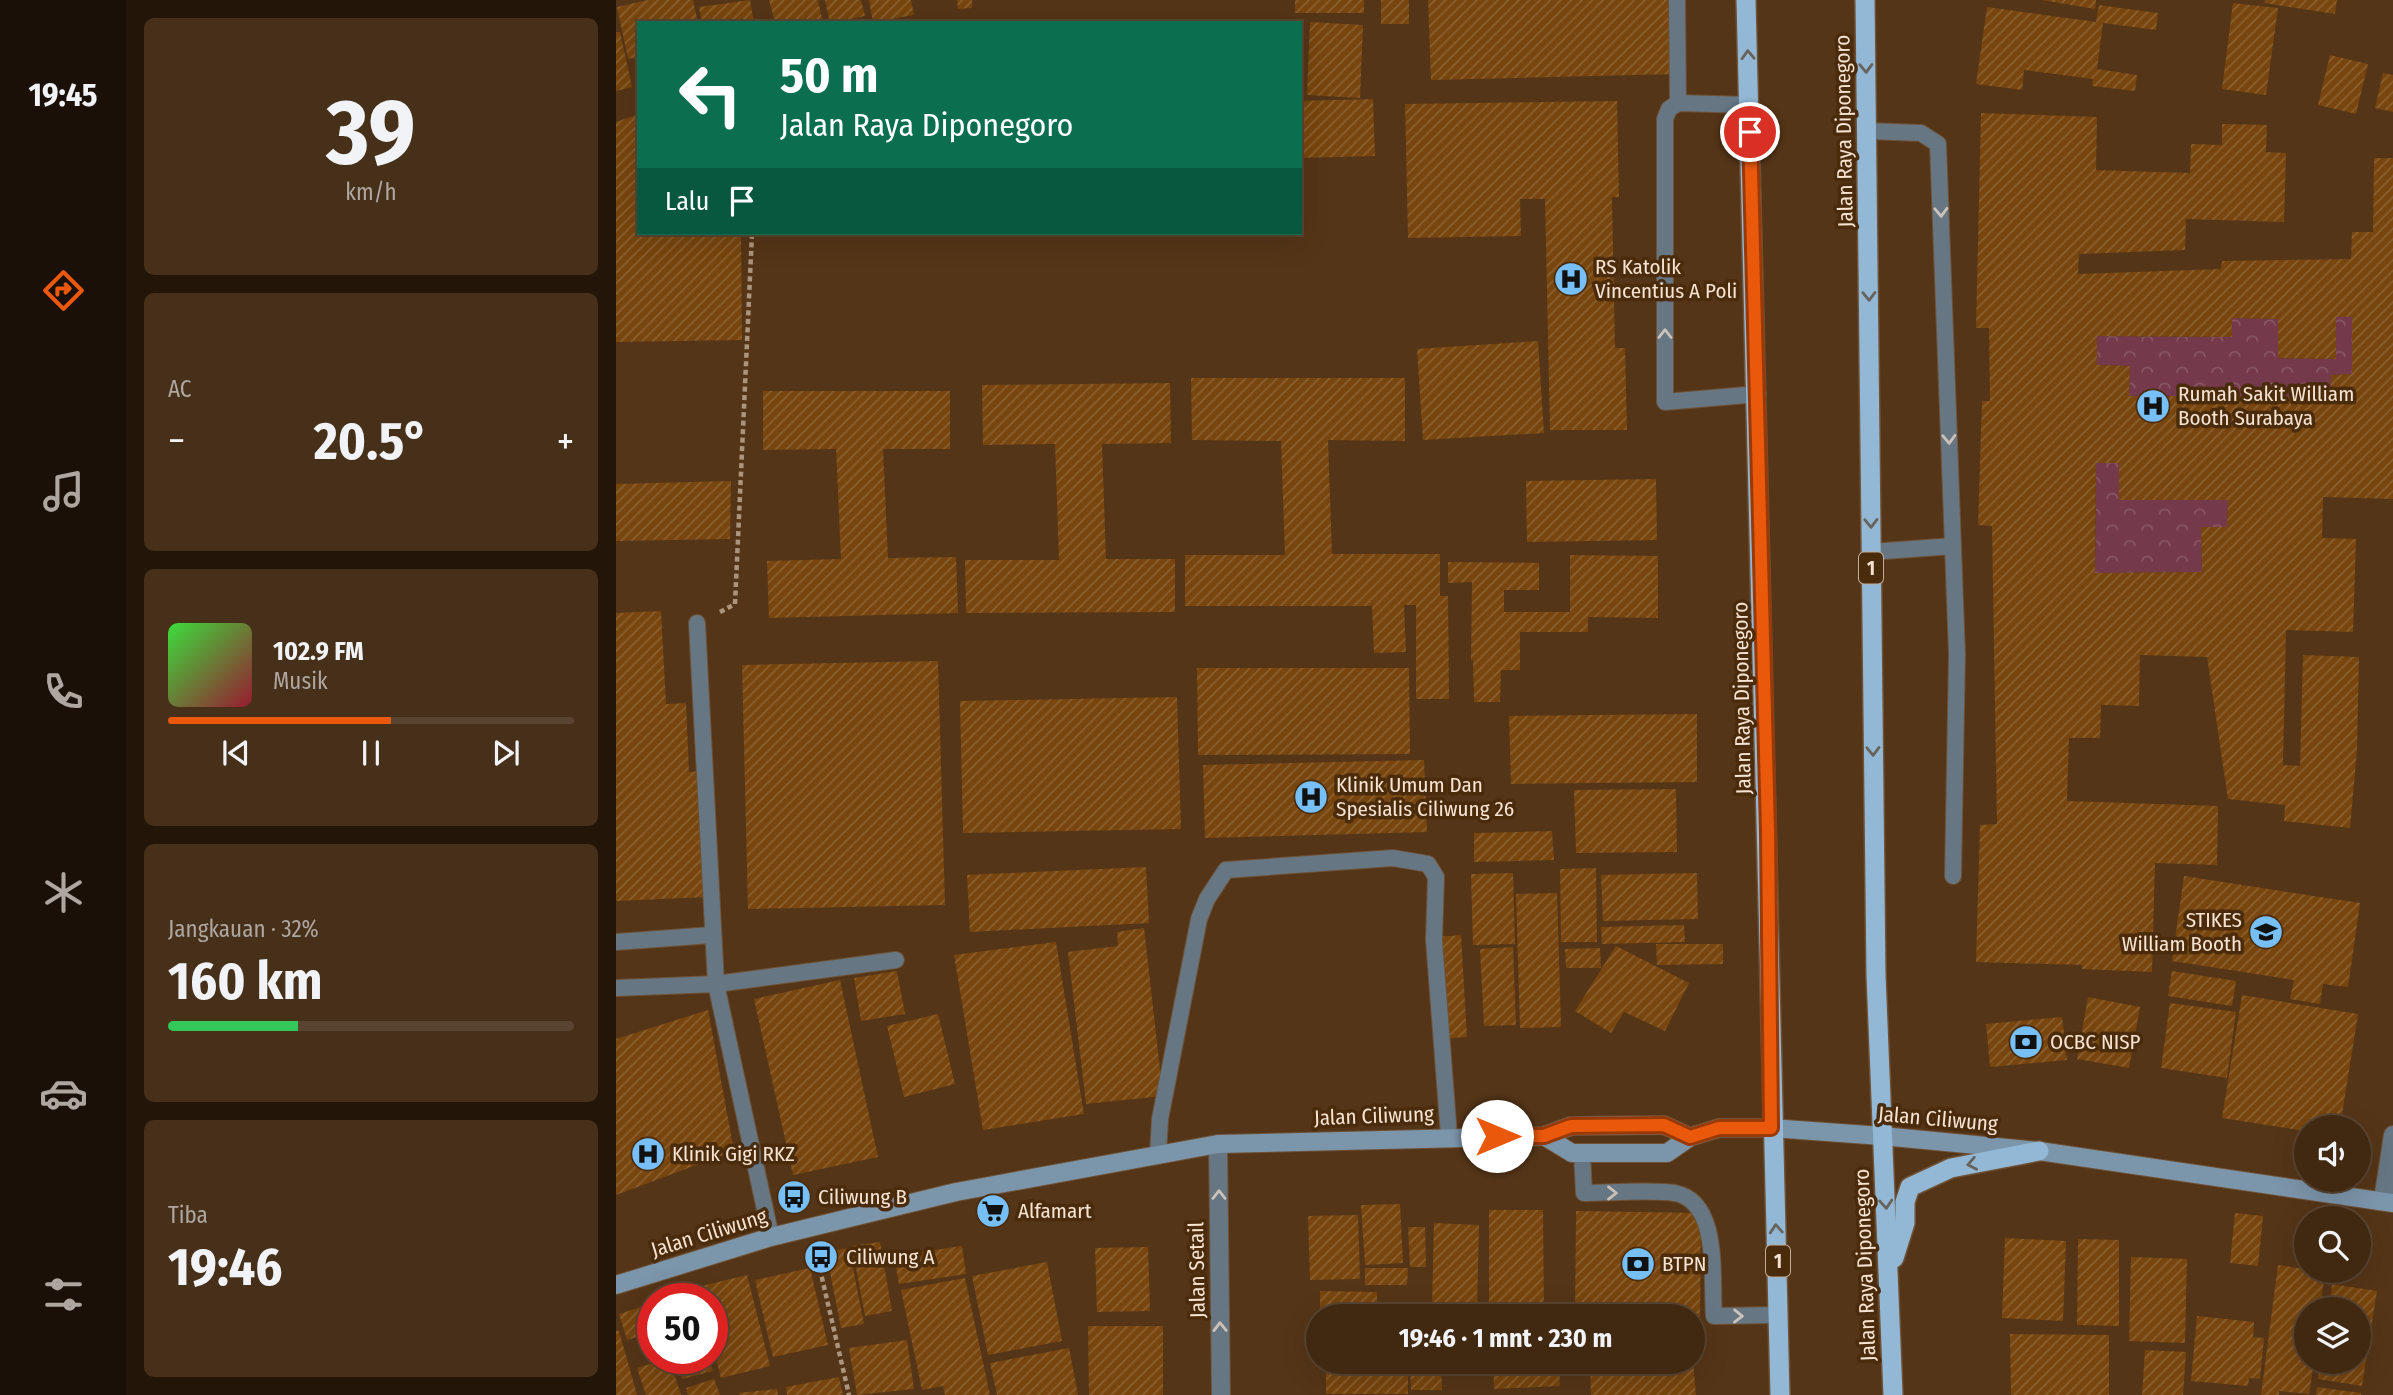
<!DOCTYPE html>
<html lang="id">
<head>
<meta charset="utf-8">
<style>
  body { margin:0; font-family:"Fira Sans Condensed",sans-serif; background:#47301a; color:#f1f3f6; height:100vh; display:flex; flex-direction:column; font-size:26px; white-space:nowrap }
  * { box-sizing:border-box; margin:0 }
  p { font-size:23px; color:#aea69f }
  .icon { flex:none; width:38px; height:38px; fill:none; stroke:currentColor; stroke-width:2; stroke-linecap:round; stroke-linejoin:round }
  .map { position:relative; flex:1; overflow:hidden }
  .sheet { display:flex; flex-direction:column; gap:18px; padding:18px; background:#231609; width:490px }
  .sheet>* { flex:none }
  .top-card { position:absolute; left:21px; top:21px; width:665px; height:214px; border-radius:0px; box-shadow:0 7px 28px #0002,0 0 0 2px #594431; background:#0b6e4f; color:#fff; overflow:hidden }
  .buttons { position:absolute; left:1678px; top:1115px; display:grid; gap:14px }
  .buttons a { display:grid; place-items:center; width:77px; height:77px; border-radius:50%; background:#402811; box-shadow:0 7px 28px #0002,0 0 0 2px #594431; font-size:35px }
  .speed { position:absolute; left:21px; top:1283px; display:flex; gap:14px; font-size:35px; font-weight:700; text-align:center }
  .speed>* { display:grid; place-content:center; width:91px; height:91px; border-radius:50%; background:#402811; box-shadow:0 7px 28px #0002,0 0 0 2px #594431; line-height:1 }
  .speed .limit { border:10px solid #d22; background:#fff; color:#111 }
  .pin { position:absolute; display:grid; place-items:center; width:60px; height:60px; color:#fff; margin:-30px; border:4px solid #fff; border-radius:50%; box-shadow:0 2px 7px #0007 }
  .me { position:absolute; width:77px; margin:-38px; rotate:90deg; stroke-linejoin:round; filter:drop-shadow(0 0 5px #0008) }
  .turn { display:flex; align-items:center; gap:24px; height:147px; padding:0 28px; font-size:32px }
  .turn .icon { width:91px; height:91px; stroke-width:2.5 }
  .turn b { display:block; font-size:49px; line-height:60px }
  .then { display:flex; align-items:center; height:66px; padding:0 28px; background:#0003; gap:14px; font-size:26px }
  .big { font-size:52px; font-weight:700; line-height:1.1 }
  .sheet .card { flex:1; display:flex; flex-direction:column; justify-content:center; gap:10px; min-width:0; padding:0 24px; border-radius:10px; background:#47301a }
  .sheet .dial { align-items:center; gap:0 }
  .dial b { font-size:91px; line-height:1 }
  .song { display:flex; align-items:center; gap:21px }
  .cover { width:84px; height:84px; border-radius:10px; background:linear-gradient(135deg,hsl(120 70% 55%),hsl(350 70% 35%)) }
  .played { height:7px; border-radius:4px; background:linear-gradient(90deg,#ea580c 55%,#594431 55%) }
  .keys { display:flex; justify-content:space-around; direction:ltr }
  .heat { display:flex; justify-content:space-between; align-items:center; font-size:38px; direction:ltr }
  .charge { height:10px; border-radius:5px; background:linear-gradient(90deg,#34c759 32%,#594431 0) }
  .trip { position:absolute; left:690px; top:1304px; width:399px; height:70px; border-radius:35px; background:#402811; box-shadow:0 7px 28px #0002,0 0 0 2px #594431; font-weight:700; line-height:70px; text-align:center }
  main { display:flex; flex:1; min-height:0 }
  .dock { display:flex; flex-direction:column; width:126px; justify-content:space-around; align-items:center; background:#1a1007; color:#aea69f }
  .dock .icon { width:49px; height:49px }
  .dock .on { color:#ea580c }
  .dock b { font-size:32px; color:#f1f3f6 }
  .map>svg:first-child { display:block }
  .park { fill:url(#park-crowns) }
  .building { fill:url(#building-hatch); fill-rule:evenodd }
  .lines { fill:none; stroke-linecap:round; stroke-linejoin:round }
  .service-casing { stroke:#6f5135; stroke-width:18 }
  .minor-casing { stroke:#6f5135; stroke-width:20 }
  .secondary-casing { stroke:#6f5135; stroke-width:20 }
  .trunk-casing { stroke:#6f5135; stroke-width:22 }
  .path { stroke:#ad947d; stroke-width:4.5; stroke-dasharray:5 3.5; stroke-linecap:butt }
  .service { stroke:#667683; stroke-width:16 }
  .minor { stroke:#667683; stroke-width:18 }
  .secondary { stroke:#7b95aa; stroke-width:18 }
  .trunk { stroke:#92b8d5; stroke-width:19 }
  .oneway { stroke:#67635c }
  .oneway2 { stroke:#ccc2ba }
  .route-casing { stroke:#983908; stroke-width:18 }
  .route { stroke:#ea580c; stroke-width:12 }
  .labels { text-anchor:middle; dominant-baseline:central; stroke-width:7; stroke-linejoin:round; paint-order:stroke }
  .shield { fill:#4a2b0c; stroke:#c3ac97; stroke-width:2 }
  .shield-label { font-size:19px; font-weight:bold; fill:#f7e3d2 }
  .street-label { font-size:21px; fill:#f7e3d2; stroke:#4a2b0c }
  .poi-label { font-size:21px; fill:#f7e3d2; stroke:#4a2b0c; text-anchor:start }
</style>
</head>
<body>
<main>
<nav class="dock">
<b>19:45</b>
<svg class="icon on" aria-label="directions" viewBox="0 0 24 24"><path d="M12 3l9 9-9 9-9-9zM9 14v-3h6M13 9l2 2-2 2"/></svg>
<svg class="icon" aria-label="music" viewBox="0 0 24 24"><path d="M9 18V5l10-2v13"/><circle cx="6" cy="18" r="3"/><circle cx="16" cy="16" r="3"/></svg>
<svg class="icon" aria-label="phone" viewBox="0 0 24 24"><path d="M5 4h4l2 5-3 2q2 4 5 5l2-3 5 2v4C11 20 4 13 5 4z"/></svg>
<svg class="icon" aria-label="climate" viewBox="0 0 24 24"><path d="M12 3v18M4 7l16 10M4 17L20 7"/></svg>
<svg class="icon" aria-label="car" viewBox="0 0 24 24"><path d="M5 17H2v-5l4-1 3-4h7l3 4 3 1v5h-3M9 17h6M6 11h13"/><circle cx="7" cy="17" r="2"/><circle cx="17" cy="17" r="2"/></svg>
<svg class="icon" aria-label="filters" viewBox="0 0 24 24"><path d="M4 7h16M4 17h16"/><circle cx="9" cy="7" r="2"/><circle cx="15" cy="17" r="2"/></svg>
</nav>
<section class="sheet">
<div class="card dial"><b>39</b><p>km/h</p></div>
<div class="card"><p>AC</p>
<div class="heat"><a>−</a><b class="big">20.5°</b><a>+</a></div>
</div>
<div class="card">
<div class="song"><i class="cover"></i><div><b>102.9 FM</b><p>Musik</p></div></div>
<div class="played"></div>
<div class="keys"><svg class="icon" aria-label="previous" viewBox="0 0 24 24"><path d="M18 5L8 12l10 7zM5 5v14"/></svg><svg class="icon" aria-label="pause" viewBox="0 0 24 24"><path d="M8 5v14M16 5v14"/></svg><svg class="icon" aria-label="next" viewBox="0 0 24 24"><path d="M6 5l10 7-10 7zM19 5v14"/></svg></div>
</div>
<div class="card"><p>Jangkauan · 32%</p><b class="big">160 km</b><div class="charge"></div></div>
<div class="card"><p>Tiba</p><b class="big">19:46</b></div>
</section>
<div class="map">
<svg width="1777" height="1395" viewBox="0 0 1777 1395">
  <defs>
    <pattern id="park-crowns" width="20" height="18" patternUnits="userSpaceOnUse" patternTransform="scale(1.75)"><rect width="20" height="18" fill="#74394b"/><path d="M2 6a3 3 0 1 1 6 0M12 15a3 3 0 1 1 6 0" fill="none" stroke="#895664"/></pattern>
    <pattern id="building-hatch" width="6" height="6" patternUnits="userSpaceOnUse" patternTransform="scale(1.75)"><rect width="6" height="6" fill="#77450d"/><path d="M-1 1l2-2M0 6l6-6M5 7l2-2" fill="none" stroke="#8b602f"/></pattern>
  </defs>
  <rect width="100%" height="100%" fill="#553517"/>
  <path class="park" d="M1720,317h16v57l-21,1v22l-202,-1 1,-30 -33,-1v-29l134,1 1,-19 46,1v39l58,1z
    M1480,463h23l109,37 -1,27h-26l1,45 -107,1z"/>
  <path class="building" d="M32,0h45l5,23h-59v34l-11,2 -11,-52z
    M134,0l4,23h-52l-3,-16z
    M153,0h49l5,23h-48z
    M209,0h36l4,16 -35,7z
    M253,0h42l3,15 -41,7z
    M341,0h15v8l-14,1z
    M679,0h69v13h-69z
    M765,0h28v24h-28z
    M812,0h245l2,74 -244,6z
    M1426,0h54l-1,9z
    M1649,0h72l-2,14 -71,-11z
    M1617,3l45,5 -12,87 -44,-6z
    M1483,5l59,8 -2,17 -53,-7 -6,46 40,6 -2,16 -43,-5 1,-7 -69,-9 -2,20 -46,-6 11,-77 109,15z
    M694,22l53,3 -3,73 -53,-3z
    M0,32h4l12,55 -16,4z
    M1714,55l38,9 -12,50 -38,-9z
    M1767,73l10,2v37l-18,-4z
    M757,99l2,57 -75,2v-57z
    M1001,101l2,96h-7l3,151h10l2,82h-77l-5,-231h-25l1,37 -113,2 -3,-134z
    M1365,113l116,4 -1,53 94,3 1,-29 31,1v-21l45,1 -1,27 20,1 -2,69 -98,-3 -1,31 -106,4 -1,20 143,-5 1,-8 129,-2 1,-27h21l1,-74h19v341l-70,-2 -1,41 34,1 -3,93 -67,-2 -3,135 17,1 3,-111 56,2 -2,93 -7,78 -66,-7 1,-16 -57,-6 -21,-142 -67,-2 -1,51 -38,-1 -1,33h-31l-2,63 151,5 -1,59 -62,-2 -3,109 -70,-3v-4l-106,-3 4,-137 17,-1 -5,-298 -14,-1 4,-124h8l-1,-73h-13zM1720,317h16v57l-21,1v22l-202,-1 1,-30 -33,-1v-29l135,1v-19l46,1v39l58,1zM1480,463h23v37h109l-1,27h-26l1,45 -107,1z
    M23,114v119h102l1,107 -126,2v-220z
    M922,341l6,92 -121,7 -6,-91z
    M575,378h214v63l-77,-1 4,114h108v42h8l1,103h-33v-94h-12l2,47 -32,1 -2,-47h-187v-51h100l-4,-114 -89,-1z
    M554,383l1,60 -69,1 4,115h69v53l-209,1 -1,-53h94l-4,-116 -72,1 -1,-60z
    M147,391h187v58h-67l5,109 68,-1 2,56 -189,5 -2,-57 74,-2 -5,-110 -73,1z
    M1040,479l1,61 -130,2 -1,-61z
    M115,481l-1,58 -114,2v-57z
    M954,555l88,1v62l-70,-1v15h-68v38h-19l-1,32h-26l-1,-42 -2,1 1,-79 -24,1v-21l91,1v27h-35v22h66z
    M45,611l5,93 20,-1 3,69 13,-1 6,126 -92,4v-288z
    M322,661l7,244 -197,4 -6,-244z
    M581,668h212l1,86 -212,1z
    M561,697l4,132 -218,4 -3,-132z
    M1081,714v68l-186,2 -2,-68z
    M808,760l3,72 -222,6 -2,-73z
    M1060,789l1,63 -101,1 -2,-63z
    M936,831l2,29 -80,2v-29z
    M530,867l3,56 -179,9 -3,-57z
    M980,868l1,74h-36l-1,-73z
    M897,873l2,71 -42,1 -2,-71z
    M1081,873l1,46 -95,2 -2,-46z
    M1568,876l176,27 -12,84 -25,-3 -3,20 -30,-5 4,-19 -122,-19z
    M941,893l4,134 -41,1 -4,-134z
    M1068,925l1,17 -83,2 -1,-17z
    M528,928l19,168 -77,8 -18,-152 50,-6 -1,-14z
    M845,935l6,102 -24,2 -7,-102z
    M440,942l28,172 -101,16 -29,-175z
    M1040,944h67v20l-66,1z
    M1000,946l73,37 -24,48 -41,-19 -13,21 -36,-22z
    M897,947l3,78 -32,1 -4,-77z
    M984,948l1,20h-35l-1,-19z
    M281,971l8,43 -44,7 -7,-43z
    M1556,971l64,10 -4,25 -64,-10z
    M224,980l38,177 -85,18 -39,-176z
    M1626,995l116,19 -18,113h-34v4l-84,-13z
    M1472,997l52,10 -11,61 -52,-9z
    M1554,1003l66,9 -9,66 -66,-10z
    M92,1010l26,141 -118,44v-156z
    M322,1014l17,70 -51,13 -17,-71z
    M1446,1017l5,43 -77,7 -4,-43z
    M784,1204l3,59 -38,2 -4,-60z
    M873,1210h54l1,106h-55z
    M960,1211l125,2 -1,107h-8v-4h-117z
    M1619,1213l28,3 -5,50 -28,-3z
    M742,1215l2,64 -50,1 -2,-64z
    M818,1223l45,2 -2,83 -45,-1z
    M792,1227h17l1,40h-16z
    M1389,1238l61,3 -3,80 -61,-3z
    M1462,1239l41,1v86l-42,-1z
    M264,1242l12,69 -27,5 -13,-70z
    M346,1246l4,28 -67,10 -5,-28z
    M532,1247l2,64 -53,1 -2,-64z
    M233,1248l15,76 -23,4 -15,-76z
    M1515,1257l56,2 -2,84 -56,-2z
    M431,1262l15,79 -74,14 -16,-79z
    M1662,1265l47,7 -5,37h-14v53h8l-5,32 -30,-3v4h-18z
    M194,1268l18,77 -55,12 -18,-77z
    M749,1268h43l-1,17h-42z
    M131,1275l23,91 -49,12 -9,-34v-46h-12l-2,-11z
    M349,1278l25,117h-45l-2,-9 -21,4 -21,-100z
    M1716,1284l45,7 -15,95 -44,-7 2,-17h39v-53h-30z
    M704,1291l57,1v24h-57z
    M34,1304l3,28 -26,8 -8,-26z
    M823,1311v5h-30v-4z
    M1581,1316l57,6 -1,15 11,1 -4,41 -11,-1 -1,8 -57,-5z
    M472,1326h75v69h-74z
    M0,1331h3l18,64h-21z
    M1394,1334l99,1v60h-98z
    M291,1340l7,49 -57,6 -8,-47z
    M453,1348l9,47h-81l-7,-32z
    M1076,1349l4,46h-105l-1,-33h102z
    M1529,1350l41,2 -3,43h-41z
    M53,1358l12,37h-35l-9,-27z
    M61,1358h32l4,13 -31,8z
    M710,1362h82v32h-82z
    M794,1362h31l1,28h-31z
    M877,1362h66l1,24 -66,3z
    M223,1377l4,18h-56l-1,-8z
    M98,1379l6,16h-32l-2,-7z
    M1701,1387l44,6v2h-45z
    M161,1389l1,6h-38l-1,-2z"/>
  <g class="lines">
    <g class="service-casing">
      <path id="service" d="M1061,0l1,103
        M1133,105l-71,-2 -9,6 -4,10v283l93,-8
        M1251,131l54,2 17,11 19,510 -4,222
        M1255,552l82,-6
        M81,623l19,361 55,253
        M0,942l96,-7
        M0,988l100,-4 180,-24
        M966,1153l2,40c25,0 67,-4 91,0 46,9 36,86 39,123l64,-1
        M542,1154l2,-35 39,-200 8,-20 19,-29 167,-12 35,6 8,13 -2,63 15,196"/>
    </g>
    <g class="minor-casing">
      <path id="minor" d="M602,1144l3,251
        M1767,1200l10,-65"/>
    </g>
    <g class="secondary-casing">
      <path id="secondary" d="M928,1136l28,17h95l23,-16 29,-9h52l111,8 157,15 354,52
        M0,1285l155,-48 185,-45 262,-48 326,-8 27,-10 93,-1 26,12"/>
    </g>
    <g class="trunk-casing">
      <path id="trunk" d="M1130,0l34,1395
        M1249,0l11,975 17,420
        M1278,1258l11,-35v-21l5,-15 41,-19 88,-17"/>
    </g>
    <path class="path" d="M104,612l15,-8 17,-371
      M200,1252l33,143"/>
    <use href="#service" class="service"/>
    <use href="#minor" class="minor"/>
    <use href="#secondary" class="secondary"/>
    <use href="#trunk" class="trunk"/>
  </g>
  <defs><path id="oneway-chevron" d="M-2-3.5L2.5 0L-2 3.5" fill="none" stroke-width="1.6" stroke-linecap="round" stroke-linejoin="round" transform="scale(1.75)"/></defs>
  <g class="oneway">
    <use href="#oneway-chevron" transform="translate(1132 55) rotate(-92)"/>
    <use href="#oneway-chevron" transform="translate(1250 68) rotate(89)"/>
    <use href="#oneway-chevron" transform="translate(1253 296) rotate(89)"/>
    <use href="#oneway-chevron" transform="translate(1255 523) rotate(89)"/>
    <use href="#oneway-chevron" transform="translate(1257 751) rotate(89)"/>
    <use href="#oneway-chevron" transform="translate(1356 1164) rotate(169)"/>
    <use href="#oneway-chevron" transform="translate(1270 1204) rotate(86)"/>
    <use href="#oneway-chevron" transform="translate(1160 1229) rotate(-94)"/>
  </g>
  <g class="oneway2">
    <use href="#oneway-chevron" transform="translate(1325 212) rotate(88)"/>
    <use href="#oneway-chevron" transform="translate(1049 334) rotate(-90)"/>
    <use href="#oneway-chevron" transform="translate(1333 439) rotate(88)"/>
    <use href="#oneway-chevron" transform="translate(996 1193)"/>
    <use href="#oneway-chevron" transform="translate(603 1195) rotate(-90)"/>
    <use href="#oneway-chevron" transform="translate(1122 1316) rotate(1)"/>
    <use href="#oneway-chevron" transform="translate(604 1327) rotate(-91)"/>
  </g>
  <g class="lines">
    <g class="route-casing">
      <path id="route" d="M881,1136h47l27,-10 93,-1 26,12 29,-9h52l-3,-297 -18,-699"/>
    </g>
    <use href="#route" class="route"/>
  </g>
  <defs>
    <g id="hospital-disc" transform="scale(1.75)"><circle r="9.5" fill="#76c0f7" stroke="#4a2b0c"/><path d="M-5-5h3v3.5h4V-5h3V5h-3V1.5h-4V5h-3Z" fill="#111"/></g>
    <g id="university-disc" transform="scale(1.75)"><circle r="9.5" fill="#76c0f7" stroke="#4a2b0c"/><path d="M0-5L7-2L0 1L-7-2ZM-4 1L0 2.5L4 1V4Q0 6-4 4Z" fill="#111"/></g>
    <g id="bank-disc" transform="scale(1.75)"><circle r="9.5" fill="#76c0f7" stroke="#4a2b0c"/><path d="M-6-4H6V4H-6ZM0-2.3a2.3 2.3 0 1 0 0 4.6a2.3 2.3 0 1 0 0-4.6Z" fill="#111"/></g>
    <g id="bus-disc" transform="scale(1.75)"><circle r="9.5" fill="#76c0f7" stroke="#4a2b0c"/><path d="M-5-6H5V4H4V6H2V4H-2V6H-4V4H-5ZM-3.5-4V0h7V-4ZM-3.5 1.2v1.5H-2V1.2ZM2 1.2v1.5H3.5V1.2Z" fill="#111"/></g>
    <g id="supermarket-disc" transform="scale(1.75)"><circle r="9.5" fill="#76c0f7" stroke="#4a2b0c"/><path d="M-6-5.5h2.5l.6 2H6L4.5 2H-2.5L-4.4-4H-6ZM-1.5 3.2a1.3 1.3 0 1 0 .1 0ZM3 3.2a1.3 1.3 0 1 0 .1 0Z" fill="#111"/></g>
  </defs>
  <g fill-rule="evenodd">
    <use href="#hospital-disc" x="955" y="279"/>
    <use href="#hospital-disc" x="1537" y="406"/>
    <use href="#hospital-disc" x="695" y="797"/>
    <use href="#university-disc" x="1650" y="932"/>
    <use href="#bank-disc" x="1410" y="1042"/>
    <use href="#hospital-disc" x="32" y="1154"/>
    <use href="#bus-disc" x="178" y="1197"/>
    <use href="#supermarket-disc" x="377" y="1211"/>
    <use href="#bus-disc" x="205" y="1257"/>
    <use href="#bank-disc" x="1022" y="1264"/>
  </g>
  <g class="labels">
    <g class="shield">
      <rect x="1243" y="552.5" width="24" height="31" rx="5"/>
      <rect x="1150" y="1245.5" width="24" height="31" rx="5"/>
    </g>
    <g class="shield-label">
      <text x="1255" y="568">1</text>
      <text x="1162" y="1261">1</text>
    </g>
    <g class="street-label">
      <text transform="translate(1228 131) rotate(-91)">Jalan Raya Diponegoro</text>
      <text transform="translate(1126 698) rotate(-91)">Jalan Raya Diponegoro</text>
      <text transform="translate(758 1116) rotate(-2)">Jalan Ciliwung</text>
      <text transform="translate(1322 1119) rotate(5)">Jalan Ciliwung</text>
      <text transform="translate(93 1233) rotate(-17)">Jalan Ciliwung</text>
      <text transform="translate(1249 1265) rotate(-92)">Jalan Raya Diponegoro</text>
      <text transform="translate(581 1270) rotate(-91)">Jalan Setail</text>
    </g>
    <g class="poi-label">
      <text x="979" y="267">RS Katolik<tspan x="979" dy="24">Vincentius A Poli</tspan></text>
      <text x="1562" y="394">Rumah Sakit William<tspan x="1562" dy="24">Booth Surabaya</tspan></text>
      <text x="720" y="785">Klinik Umum Dan<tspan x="720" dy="24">Spesialis Ciliwung 26</tspan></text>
      <text x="1626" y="920" text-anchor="end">STIKES<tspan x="1626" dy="24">William Booth</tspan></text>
      <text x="1434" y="1042">OCBC NISP</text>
      <text x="56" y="1154">Klinik Gigi RKZ</text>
      <text x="202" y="1197">Ciliwung B</text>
      <text x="402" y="1211">Alfamart</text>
      <text x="230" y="1257">Ciliwung A</text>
      <text x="1046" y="1264">BTPN</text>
    </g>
  </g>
</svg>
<div class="buttons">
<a><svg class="icon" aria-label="sound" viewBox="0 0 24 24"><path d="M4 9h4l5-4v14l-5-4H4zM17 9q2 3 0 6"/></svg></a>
<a><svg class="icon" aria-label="search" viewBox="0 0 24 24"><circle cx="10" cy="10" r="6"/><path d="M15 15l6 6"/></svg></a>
<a><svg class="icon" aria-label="layers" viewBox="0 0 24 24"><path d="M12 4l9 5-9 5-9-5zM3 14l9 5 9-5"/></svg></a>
</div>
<div class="speed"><div class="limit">50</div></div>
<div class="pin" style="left:1134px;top:132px;background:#d93025"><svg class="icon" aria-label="arrive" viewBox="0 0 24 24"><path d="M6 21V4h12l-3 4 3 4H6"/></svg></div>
<svg class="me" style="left:881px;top:1136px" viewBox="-20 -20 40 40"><circle r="19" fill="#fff"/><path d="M0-13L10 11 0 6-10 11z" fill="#ea580c"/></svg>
<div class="trip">19:46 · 1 mnt · 230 m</div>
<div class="top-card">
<div class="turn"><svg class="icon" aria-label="left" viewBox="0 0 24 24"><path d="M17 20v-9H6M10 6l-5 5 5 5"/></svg><div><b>50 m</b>Jalan Raya Diponegoro</div></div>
<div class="then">Lalu<svg class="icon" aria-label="arrive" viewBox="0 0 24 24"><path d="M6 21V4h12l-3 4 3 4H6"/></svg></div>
</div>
</div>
</main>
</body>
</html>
